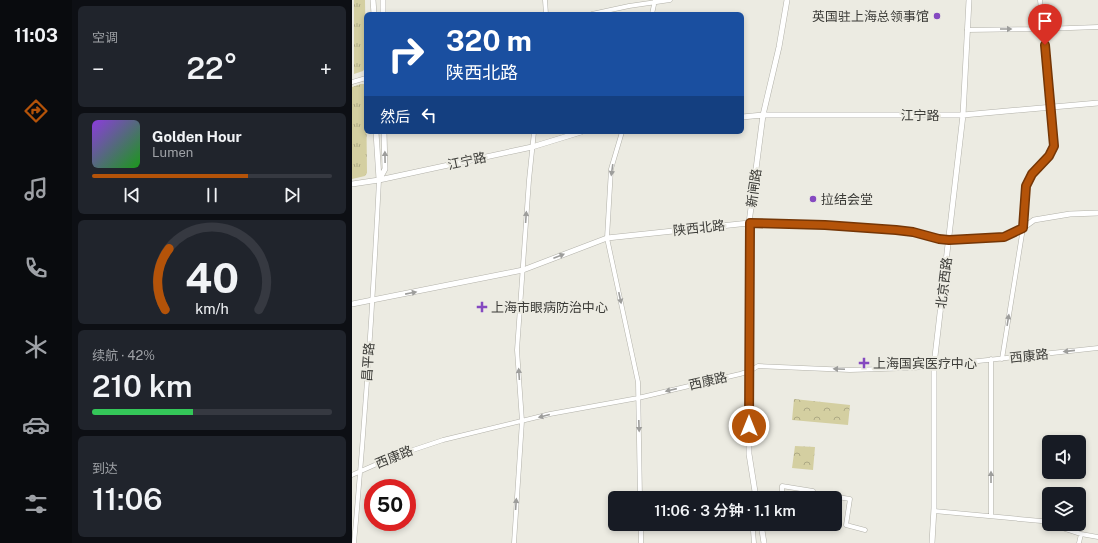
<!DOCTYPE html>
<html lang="zh">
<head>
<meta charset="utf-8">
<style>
  body { margin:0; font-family:"Public Sans","Noto Sans SC",sans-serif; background:#20242c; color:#f1f3f6; height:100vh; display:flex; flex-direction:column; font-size:15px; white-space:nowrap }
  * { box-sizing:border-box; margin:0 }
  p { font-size:13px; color:#9ea1a6 }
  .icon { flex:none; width:22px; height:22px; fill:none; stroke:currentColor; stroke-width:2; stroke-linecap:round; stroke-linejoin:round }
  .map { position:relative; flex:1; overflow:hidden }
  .drawer { display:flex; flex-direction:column; gap:6px; padding:6px; background:#0d0f14; width:280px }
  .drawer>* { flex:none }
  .guide { position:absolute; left:12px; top:12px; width:380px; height:122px; border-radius:6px; box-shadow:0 2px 6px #0003; background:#1a4fa0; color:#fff; overflow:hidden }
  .fabs { position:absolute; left:690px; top:435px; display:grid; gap:8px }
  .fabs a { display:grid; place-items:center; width:44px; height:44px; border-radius:6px; background:#171b24; box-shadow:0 2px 6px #0003; font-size:20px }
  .speed { position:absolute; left:12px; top:479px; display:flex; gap:8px; font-size:20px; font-weight:700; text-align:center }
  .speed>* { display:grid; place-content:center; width:52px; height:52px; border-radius:50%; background:#171b24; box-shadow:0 2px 6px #0003; line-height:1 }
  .speed .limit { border:6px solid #d22; background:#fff; color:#111 }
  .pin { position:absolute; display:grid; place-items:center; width:34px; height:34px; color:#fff; margin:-41px -17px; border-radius:50% 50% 50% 0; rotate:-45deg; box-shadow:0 0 4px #0007 }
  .pin .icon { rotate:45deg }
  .me { position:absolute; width:44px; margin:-22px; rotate:0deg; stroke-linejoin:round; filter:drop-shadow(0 0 3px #0008) }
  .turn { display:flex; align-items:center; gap:14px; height:84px; padding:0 16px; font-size:18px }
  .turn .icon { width:52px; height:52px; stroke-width:2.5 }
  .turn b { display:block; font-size:28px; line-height:34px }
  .then { display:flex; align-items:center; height:38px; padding:0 16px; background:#0003; gap:8px; font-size:15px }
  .big { font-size:30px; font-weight:600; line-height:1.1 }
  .drawer .card { flex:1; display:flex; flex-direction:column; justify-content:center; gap:6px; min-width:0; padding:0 14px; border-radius:6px; background:#20242c }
  .drawer .dial { align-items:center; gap:0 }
  .dial svg { height:104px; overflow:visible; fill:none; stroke:#363941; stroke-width:7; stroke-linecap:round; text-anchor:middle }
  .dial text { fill:#f1f3f6; stroke:none }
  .song { display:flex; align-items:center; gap:12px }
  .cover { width:48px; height:48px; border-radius:6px; background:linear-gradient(135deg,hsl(270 70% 55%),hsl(120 70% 35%)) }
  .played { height:4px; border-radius:2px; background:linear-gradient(90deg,#b45309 65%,#363941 65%) }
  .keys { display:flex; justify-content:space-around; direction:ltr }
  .heat { display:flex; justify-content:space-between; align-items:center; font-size:22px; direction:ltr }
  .charge { height:6px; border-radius:3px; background:linear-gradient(90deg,#34c759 42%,#363941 0) }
  .trip { position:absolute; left:256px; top:491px; width:234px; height:40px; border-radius:6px; background:#171b24; box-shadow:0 2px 6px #0003; font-weight:600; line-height:40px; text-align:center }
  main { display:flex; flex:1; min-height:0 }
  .tabs { display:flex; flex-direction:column; width:72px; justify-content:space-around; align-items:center; background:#090b0e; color:#9ea1a6 }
  .tabs .icon { width:28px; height:28px }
  .tabs .selected { color:#b45309 }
  .tabs b { font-size:18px; color:#f1f3f6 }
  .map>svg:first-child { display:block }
  .grass { fill:url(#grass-tufts) }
  .park { fill:url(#park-crowns) }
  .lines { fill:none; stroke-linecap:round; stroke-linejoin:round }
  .minor-casing { stroke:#b2b1a9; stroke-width:5 }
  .major-casing { stroke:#b2b1a9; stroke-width:6 }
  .minor { stroke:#fff; stroke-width:4 }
  .major { stroke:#fff; stroke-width:5 }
  .oneway { fill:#9d9d9b }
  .route-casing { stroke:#753606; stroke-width:10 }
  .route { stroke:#b45309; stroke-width:7 }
  .poi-dot { fill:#8549c0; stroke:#ecebe2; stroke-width:1.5 }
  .labels { text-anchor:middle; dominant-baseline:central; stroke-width:4; stroke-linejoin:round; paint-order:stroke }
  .poi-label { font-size:13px; fill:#3b3b37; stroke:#ecebe2; text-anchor:start }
  .street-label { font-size:13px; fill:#3b3b37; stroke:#ecebe2 }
</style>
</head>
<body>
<main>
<nav class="tabs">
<b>11:03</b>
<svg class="icon selected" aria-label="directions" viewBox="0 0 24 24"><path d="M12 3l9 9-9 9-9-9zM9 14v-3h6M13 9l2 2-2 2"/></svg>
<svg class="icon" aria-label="music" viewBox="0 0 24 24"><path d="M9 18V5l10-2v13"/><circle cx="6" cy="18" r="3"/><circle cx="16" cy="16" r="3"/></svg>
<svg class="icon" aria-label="phone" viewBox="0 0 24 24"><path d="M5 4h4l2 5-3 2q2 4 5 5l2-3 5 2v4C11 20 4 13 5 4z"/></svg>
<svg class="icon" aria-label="climate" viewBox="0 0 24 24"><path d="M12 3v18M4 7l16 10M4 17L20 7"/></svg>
<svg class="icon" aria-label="car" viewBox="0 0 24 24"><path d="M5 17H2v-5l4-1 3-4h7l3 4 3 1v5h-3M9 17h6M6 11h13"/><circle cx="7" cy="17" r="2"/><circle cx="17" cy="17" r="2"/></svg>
<svg class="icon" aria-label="filters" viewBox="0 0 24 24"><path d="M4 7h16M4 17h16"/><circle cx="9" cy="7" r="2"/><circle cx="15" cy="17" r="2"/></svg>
</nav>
<section class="drawer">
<div class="card"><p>空调</p>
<div class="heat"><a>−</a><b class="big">22°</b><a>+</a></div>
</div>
<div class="card">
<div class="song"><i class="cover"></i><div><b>Golden Hour</b><p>Lumen</p></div></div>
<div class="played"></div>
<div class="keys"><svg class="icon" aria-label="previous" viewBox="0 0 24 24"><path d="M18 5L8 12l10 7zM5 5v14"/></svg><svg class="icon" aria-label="pause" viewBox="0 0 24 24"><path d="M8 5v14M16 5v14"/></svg><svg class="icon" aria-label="next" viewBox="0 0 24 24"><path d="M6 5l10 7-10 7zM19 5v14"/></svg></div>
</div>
<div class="card dial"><svg viewBox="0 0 100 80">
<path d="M14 69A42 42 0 1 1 86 69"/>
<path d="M14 69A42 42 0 0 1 17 22" stroke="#b45309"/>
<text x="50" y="56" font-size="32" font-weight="700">40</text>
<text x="50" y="72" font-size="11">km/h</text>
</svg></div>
<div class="card"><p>续航 · 42%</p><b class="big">210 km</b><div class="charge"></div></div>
<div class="card"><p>到达</p><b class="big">11:06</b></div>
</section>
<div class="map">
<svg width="746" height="543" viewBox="0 0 746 543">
  <defs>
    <pattern id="grass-tufts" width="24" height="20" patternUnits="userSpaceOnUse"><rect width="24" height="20" fill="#d4cfa1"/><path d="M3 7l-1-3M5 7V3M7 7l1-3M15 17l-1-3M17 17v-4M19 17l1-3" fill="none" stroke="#ada984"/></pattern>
    <pattern id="park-crowns" width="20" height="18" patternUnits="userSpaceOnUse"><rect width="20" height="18" fill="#d4cfa1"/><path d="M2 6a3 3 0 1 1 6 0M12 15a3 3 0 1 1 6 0" fill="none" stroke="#ada984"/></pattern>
  </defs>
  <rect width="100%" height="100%" fill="#ecebe2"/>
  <path class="grass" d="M2,0h11l1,67 -3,4 -9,3z
    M9,84h4l1,3 1,86 -2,3 -13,3v-92z"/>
  <path class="park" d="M442,399l56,6 -2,20 -56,-5z
    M443,446l20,1 -2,23 -21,-2z"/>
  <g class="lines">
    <g class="minor-casing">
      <path id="minor" d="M193,0l1,14
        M240,14l37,-8 41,-6
        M300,14l3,-14
        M615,30l76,-1 55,-2
        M0,82l14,-4
        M270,132l-11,37 -4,69 31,144 2,116
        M639,359v157
        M650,359l21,-131 3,-42 6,-11 17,-19 5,-10 -3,-39 -11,-107
        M0,475l43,-19 48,-16 107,-26 88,-16 102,-24 10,-3 8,-5 92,4 63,-2 185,-20
        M430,498v-12l31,5 -1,7
        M472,498l1,-3 25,4 -4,26 19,5
        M582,511l107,10 40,13 17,3
        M289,524v19
        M401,531l1,12
        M2,543c11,-121 19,-242 25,-363
        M162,543l8,-122 -5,-71 12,-170 5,-48
        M727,543l2,-9"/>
    </g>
    <g class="major-casing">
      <path id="major" d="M21,0l1,14
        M31,0v14
        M390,117l21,-2h200l135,-12
        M24,132l3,47
        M27,180l6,-11 -1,-37
        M0,184l27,-4 153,-33 49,-15
        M0,304l171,-34 84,-32 142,-15 76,2 71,5 17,2 26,7 10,1 55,-3 19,-9 11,-8 36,-6 28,-1
        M404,498l-7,-44v-231l14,-108 16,-68 8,-47
        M409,524l3,19
        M580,543l2,-35v-143l29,-250 6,-115"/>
    </g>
    <use href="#minor" class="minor"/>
    <use href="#major" class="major"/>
  </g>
  <defs><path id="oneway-solid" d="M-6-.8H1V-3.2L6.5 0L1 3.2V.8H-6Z"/></defs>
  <g class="oneway">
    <use href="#oneway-solid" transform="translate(654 29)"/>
    <use href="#oneway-solid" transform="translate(33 157) rotate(-91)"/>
    <use href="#oneway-solid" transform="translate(260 170) rotate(98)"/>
    <use href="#oneway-solid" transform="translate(174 217) rotate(-86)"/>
    <use href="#oneway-solid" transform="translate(207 256) rotate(-21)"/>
    <use href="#oneway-solid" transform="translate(59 293) rotate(-11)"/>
    <use href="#oneway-solid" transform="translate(268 298) rotate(78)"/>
    <use href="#oneway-solid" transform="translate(656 320) rotate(-81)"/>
    <use href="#oneway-solid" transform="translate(717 351) rotate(174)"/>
    <use href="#oneway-solid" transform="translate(487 369) rotate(-178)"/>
    <use href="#oneway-solid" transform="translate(167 374) rotate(-94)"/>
    <use href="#oneway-solid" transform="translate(319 390) rotate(167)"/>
    <use href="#oneway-solid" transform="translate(192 416) rotate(166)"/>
    <use href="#oneway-solid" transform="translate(287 426) rotate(88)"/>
    <use href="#oneway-solid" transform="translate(639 477) rotate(-90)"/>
    <use href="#oneway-solid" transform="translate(164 504) rotate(-86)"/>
  </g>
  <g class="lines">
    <g class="route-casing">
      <path id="route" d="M397,426l1,-203 75,2 71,5 17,2 26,7 10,1 55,-3 19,-9 3,-42 6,-12 17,-18 5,-10 -9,-101"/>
    </g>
    <use href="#route" class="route"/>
  </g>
  <g class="poi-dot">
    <circle cx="585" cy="16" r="4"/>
    <circle cx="461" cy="199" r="4"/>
    <path d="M128 301h4v4h4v4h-4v4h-4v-4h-4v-4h4z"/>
    <path d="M510 357h4v4h4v4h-4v4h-4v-4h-4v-4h4z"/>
  </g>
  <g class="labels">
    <g class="poi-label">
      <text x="577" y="16" text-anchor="end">英国驻上海总领事馆</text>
      <text x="469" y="199">拉结会堂</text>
      <text x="139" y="307">上海市眼病防治中心</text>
      <text x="521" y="363">上海国宾医疗中心</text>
    </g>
    <g class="street-label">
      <text x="568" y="115">江宁路</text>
      <text transform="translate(115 161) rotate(-12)">江宁路</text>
      <text transform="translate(402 188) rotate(-82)">新闸路</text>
      <text transform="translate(347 228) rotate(-6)">陕西北路</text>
      <text transform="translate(592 283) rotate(-83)">北京西路</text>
      <text transform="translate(677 356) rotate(-6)">西康路</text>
      <text transform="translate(16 362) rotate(-86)">昌平路</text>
      <text transform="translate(356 381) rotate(-13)">西康路</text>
      <text transform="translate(42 457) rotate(-22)">西康路</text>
    </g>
  </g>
</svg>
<div class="fabs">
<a><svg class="icon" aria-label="sound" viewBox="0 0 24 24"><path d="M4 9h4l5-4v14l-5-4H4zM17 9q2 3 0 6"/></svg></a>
<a><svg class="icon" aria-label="layers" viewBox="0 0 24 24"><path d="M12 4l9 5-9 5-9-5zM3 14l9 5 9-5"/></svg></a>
</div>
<div class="speed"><div class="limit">50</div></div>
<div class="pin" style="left:693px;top:45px;background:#d93025"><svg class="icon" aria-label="arrive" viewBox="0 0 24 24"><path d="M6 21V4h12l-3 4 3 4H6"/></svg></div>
<svg class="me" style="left:397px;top:426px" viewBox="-20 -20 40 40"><circle r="17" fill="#b45309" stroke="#fff" stroke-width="3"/><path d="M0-11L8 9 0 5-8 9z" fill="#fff"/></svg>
<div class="trip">11:06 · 3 分钟 · 1.1 km</div>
<div class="guide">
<div class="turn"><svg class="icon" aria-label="right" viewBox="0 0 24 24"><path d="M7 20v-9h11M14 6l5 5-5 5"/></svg><div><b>320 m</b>陕西北路</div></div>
<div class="then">然后<svg class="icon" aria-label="left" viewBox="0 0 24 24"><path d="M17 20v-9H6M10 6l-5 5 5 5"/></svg></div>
</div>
</div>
</main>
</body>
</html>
